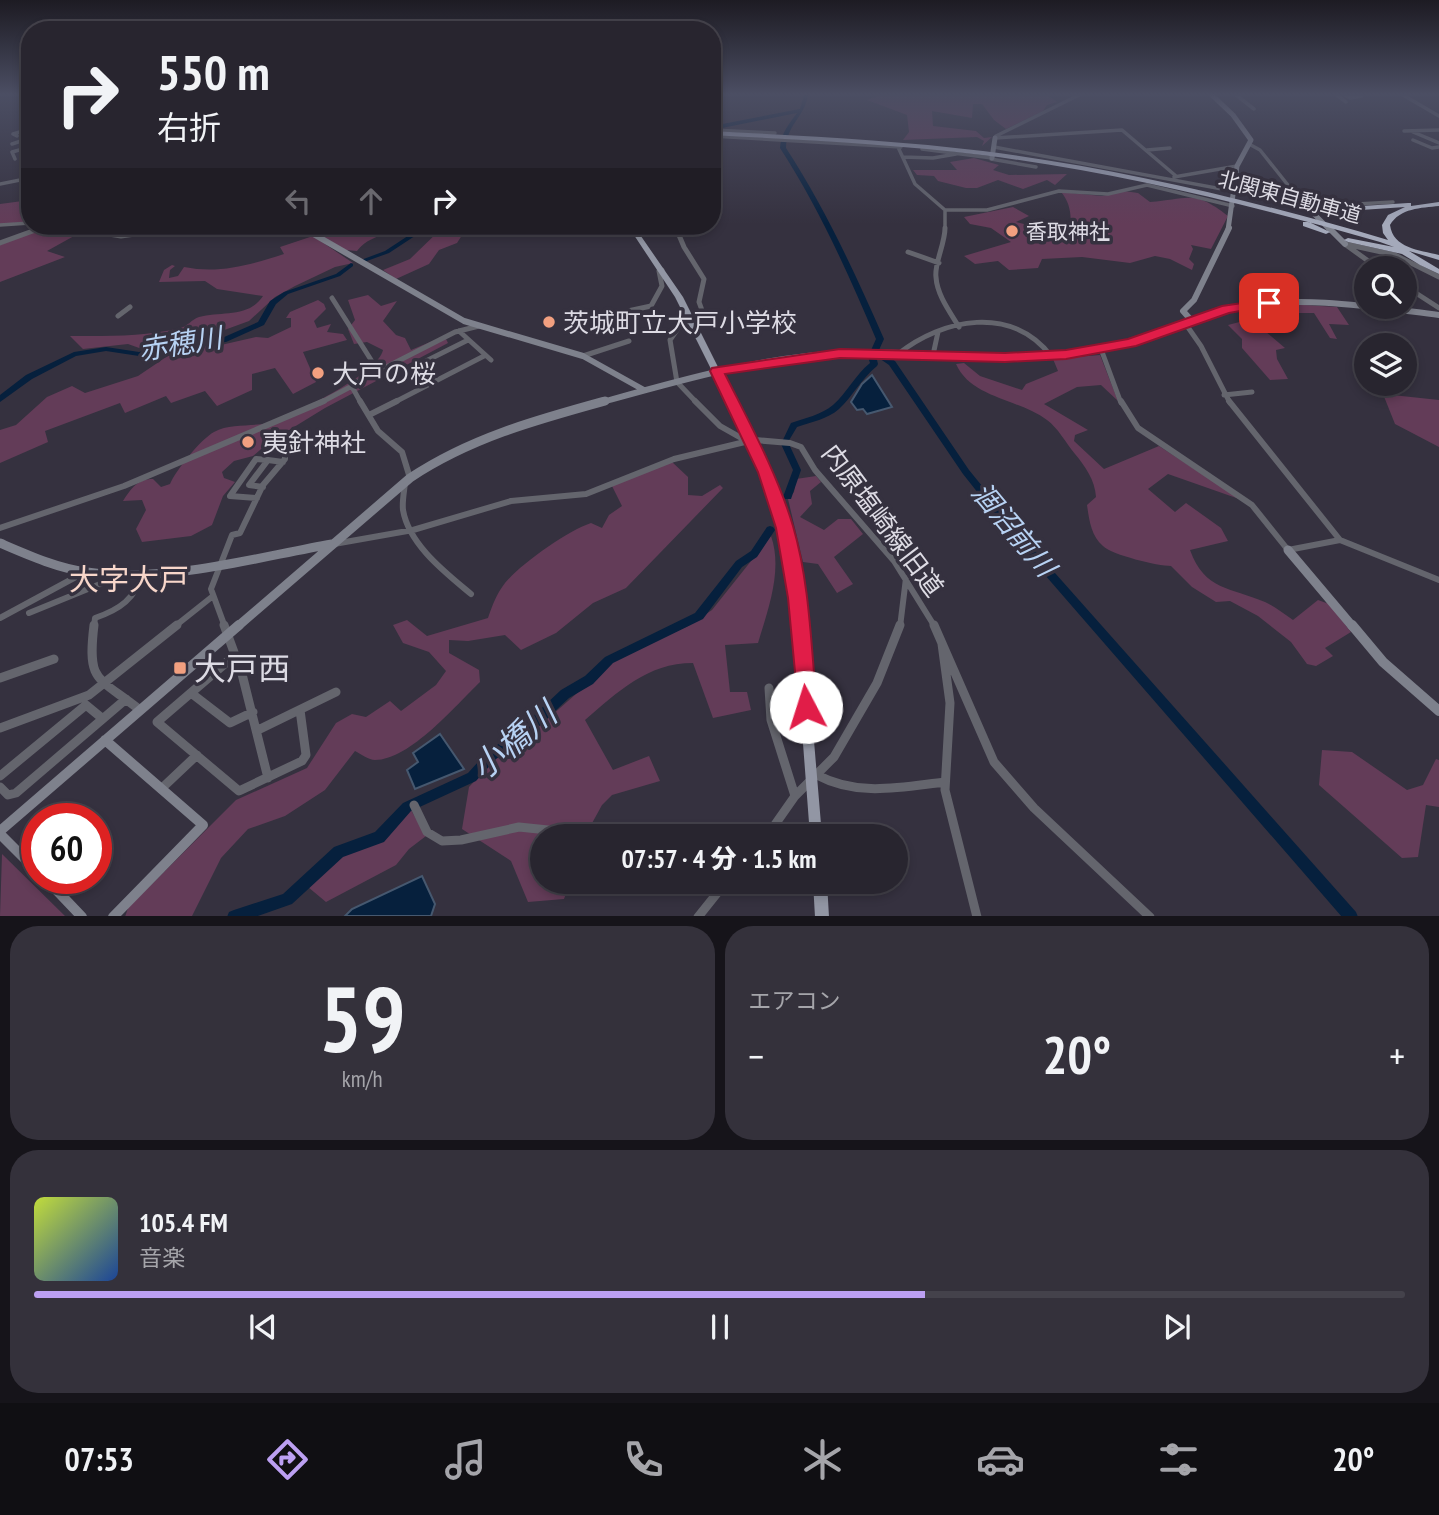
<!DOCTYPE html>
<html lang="ja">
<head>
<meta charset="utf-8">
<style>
  body { margin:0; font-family:"PT Sans Narrow","Noto Sans JP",sans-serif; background:#34313b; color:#f1f3f6; height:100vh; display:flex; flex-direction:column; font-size:26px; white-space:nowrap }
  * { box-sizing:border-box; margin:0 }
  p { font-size:23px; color:#a5a5aa }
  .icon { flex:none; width:38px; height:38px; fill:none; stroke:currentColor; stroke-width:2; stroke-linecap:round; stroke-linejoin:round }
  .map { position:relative; height:916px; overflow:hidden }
  .details { display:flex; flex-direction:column; gap:10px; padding:10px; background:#16141a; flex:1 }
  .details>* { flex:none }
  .guide { position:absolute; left:21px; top:21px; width:700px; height:214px; border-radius:28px; box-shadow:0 4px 10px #0003,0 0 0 2px #44424b; background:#28252f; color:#f1f3f6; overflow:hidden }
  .fabs { position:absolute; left:1354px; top:256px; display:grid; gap:14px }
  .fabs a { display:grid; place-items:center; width:63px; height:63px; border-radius:50%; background:#28252f; box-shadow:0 4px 10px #0003,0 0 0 2px #44424b; font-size:35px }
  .speed { position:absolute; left:21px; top:803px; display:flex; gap:14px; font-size:35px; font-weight:700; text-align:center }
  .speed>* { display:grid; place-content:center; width:91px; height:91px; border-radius:50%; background:#28252f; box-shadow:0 4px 10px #0003,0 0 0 2px #44424b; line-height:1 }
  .speed .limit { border:10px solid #d22; background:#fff; color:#111 }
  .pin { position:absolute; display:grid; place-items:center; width:60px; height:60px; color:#fff; margin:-30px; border-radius:14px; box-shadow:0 4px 10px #0006 }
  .me { position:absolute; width:77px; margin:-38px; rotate:355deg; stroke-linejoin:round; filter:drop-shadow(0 0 5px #0008) }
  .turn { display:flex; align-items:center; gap:24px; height:147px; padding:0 21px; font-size:32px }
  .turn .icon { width:91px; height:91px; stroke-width:2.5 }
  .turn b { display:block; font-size:49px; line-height:60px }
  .lanes { display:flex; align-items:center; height:66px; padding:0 21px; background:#0003; justify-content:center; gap:35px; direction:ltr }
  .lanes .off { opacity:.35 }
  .big { font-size:52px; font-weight:800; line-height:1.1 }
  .details .tile { flex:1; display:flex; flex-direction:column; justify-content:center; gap:10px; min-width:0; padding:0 24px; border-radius:28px; background:#34313b }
  .details .dial { align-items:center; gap:0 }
  .dial b { font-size:91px; line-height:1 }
  .song { display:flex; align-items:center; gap:21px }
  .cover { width:84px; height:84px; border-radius:10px; background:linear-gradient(135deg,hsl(70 70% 55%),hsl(220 70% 35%)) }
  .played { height:7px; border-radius:4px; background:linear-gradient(90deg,#bca0f2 65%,#44424b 65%) }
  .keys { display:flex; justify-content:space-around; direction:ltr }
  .heat { display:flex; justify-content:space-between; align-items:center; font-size:38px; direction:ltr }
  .details .tiles { flex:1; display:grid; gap:10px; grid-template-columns:1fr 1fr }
  .tile:last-child { grid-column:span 2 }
  .trip { position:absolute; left:530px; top:824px; width:378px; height:70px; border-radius:35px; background:#28252f; box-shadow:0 4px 10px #0003,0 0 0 2px #44424b; font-weight:800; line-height:70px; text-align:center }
  .dock { display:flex; height:112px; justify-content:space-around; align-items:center; background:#100f13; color:#a5a5aa }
  .dock .icon { width:49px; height:49px }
  .dock .on { color:#bca0f2 }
  .dock b { font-size:32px; color:#f1f3f6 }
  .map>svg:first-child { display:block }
  .green { fill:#633c58 }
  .water { fill:#06203d; stroke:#46586f; stroke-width:2 }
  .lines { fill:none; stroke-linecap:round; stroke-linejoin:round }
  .river { fill:#06203d; fill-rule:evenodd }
  .street-far3 { stroke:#64656d; stroke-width:3.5 }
  .street-far2 { stroke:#64656d; stroke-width:5 }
  .street-far1 { stroke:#64656d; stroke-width:6 }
  .street { stroke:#64656d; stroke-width:9 }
  .secondary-far3 { stroke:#7e818c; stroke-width:5 }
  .secondary-far2 { stroke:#7e818c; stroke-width:6 }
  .secondary-far1 { stroke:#7e818c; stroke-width:9 }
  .secondary { stroke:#7e818c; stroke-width:10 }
  .primary { fill:#9296a4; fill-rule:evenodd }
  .highway { fill:#a4a9ba; fill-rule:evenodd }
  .route { fill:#e11d48; stroke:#92132f; stroke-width:2 }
  .poi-dot { fill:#f2a080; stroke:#35313f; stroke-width:2.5 }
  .labels { text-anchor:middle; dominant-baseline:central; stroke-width:7; stroke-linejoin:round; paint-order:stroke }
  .far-street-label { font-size:21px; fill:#dddbe4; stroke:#35313f }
  .far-poi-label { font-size:21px; fill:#dddbe4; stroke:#35313f; text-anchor:start }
  .poi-label { font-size:26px; fill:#dddbe4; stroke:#35313f; text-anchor:start }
  .street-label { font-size:26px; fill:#dddbe4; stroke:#35313f }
  .water-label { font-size:28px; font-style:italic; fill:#b7d2f3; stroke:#35313f }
  .quarter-label { font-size:30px; fill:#f7d6ca; stroke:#35313f }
  .near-poi-label { font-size:32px; fill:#dddbe4; stroke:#35313f; text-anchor:start }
  .near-water-label { font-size:33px; font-style:italic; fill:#b7d2f3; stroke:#35313f }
</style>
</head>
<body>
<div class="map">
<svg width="1439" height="917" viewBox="0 0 1439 917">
  <rect width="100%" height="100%" fill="#35313f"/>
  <path class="green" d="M880,95h167l10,7 -10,3 -4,6 -37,18 -12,-9 -12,-16h-9l-1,14 -40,-7 1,15 43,5 8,7 8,-1 -10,9 2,-5 -7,-4 -74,3 6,-8 -2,-17 -40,-15z
    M974,158l25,7 -6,5 16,5 58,-1 -12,11 -8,-5 -24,9 -25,-9 -21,8h-11l-28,-7 -4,-5 -17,-1 -4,-5h44l-7,-8z
    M1124,191l14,2 12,9c38,-3 44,-13 78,14l-17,33 -20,-4 2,4 -4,10 5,5 -2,6 -22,-11 -15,-3 -25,7 -48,-6 -40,2 -4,9 -29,2 -11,-9 -23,3 -11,-8 47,-14 -20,-14 -21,-4 -6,-7 49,-10 16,9 -13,6 52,13c5,-14 3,-32 -7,-43l41,4z
    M30,200v22l-30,2v-20z
    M49,226l34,5 -36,20 18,6 -65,25v-37z
    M344,226h62c-17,9 -37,9 -49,25l-11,-1 -28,-16 23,-4z
    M444,226h24l-11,17 -18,7 -10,14 -33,15 -13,-9 27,-11z
    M313,236l40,27 -18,4 -40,19 -20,11 -26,24 -41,15 -66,13 -14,-5 -45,5 -13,-13c37,0 74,1 110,-8 7,-1 12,-9 19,-11 22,-6 50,1 64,-21l-46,-7 -12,-8 -46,1 5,-12 8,-5 3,1 -5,4 -1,8 9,-2 6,-9c35,7 66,-2 100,-13l-4,-7z
    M368,295l13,11 16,-5 -14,20 13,14 9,3 6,12 24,-10 11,-1 2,4 -123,65 -57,35 -15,13 -19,5 -12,11 2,6 11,4 -12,14 -11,29 -21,11 -49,6 -6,-13 10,-19 -4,-10 -19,1c8,-12 14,-22 30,-22l8,8 9,-3c6,-14 31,-45 44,-52 16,-9 37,-5 53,-9 25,-7 111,-49 116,-73l-16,-8 -13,2 -6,-15 7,-9 -7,-20z
    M318,300l6,4 2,5 -12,12 3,7 14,-4 -4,8 16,2 4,6 -44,12 13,30 -23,12 -18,-26 -23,6v16l-35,16 -12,-15 -34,12 -5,-7 -41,17 -5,-10 -75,28 3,11 -48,21v-33l16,-5 31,-28 25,-11 13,7 53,-17 43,-29 40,-2 35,-8 12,1 23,-11v-9h-5l4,-6z
    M1287,304l50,3 12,18 -20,-1 8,15 -7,-1 -16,-25h-20l-15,-7z
    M1251,319l34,29 -9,2 1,9 11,20 -18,1 -28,-32v-9l-14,-14z
    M1100,355l18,46 -17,-16 -24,2 -33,17 44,26 -13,5 -1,6 30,28 55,-23 83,54 -74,-26 -20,15 27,23 11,-9 35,25 7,13 -38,9c15,41 40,37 75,52 9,4 19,12 28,18l25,-20 11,4 22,28 -26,16 8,8 -17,10 -9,-2 -16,-22 -33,-26 -28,-15 -14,1 -24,-15 -21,-21c-13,0 -59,-11 -68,-20 -12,-10 -14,-27 -16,-41l9,-8c-1,-17 -11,-31 -21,-43 -9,-11 -17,-26 -28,-34 -28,-21 -76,-22 -91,-56l8,-1 16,13 42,14 4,-6 32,-13 -5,-12z
    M1383,394l56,6v47l-44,-23z
    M671,461l17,16v18l14,1 18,-11 3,3 -97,100 -33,15 -37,30 -35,17 -16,-15 -37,6 -19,-1v13l30,17 1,12c-24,23 -70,78 -105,78 -6,0 -14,-6 -20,-9l-30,39 -40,26 -37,13 -27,29 -29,58 -67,1 3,-9 108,-108 71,-32 29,-45 16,-9 14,3 24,-16 11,10 35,-26 10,-14 -17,-19 -26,-9 -10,-18 14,-5 20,16 61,-18c4,-12 9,-25 17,-35 17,-20 62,-52 86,-60l11,5 7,-13 13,-9 -10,-20z
    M816,476l5,6 -11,9 2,13 -12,13 24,13 14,-11h13l12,15 -29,23 19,27 -16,9 -19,-29 -15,-2 -15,-63 6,-7 2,-13z
    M771,536c12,34 -3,74 -13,107l-33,2 5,47h17l4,18 -38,8 -20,-55c-46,0 -75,29 -108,57l28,50 36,-14 11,25 -48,14 -10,10 -17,31h-43v46h28l-6,17 -36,3 -17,-41 -49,-32 7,-42 28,-30 39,-28 80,-70 72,-33 24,-16z
    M1322,750l30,2 55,38 16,-5 13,-26 3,1v47l-13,-2 -8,52 -16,1 -83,-73z
    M411,810l15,26 -17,13 -13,16 -70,37 -18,-15 20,-22 22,-15 29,-9z
    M2,854l63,62h-65z"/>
  <path class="water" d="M872,375l20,32 -25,7 -4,-5 -6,1 -6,-8 11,-18z
    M440,734l24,35 -49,20 -8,-19 11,-8 -5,-9z
    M422,876l13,28 -4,12h-86l7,-7z"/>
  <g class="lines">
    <path class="river" d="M804,95h4c-3,21 -22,31 -22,53 39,60 69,125 98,191l-5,11 16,11 74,109 62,76 325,366 2,5h-16l-317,-365 -62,-78 -74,-109 -13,-9 2,8 -1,2c-16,13 -24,30 -38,43 -11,10 -28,13 -42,18l-9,15 13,28 -10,29h-6l-2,-2 10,-27 -12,-26 9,-19 1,-2c14,-5 30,-8 42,-18 14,-12 22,-30 37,-42l-2,-6 8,-18c-28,-66 -57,-131 -96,-191 1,-15 9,-24 17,-35l-85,17v-4l88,-17z
      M423,226h7l-41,27 -25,9 -3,-2 24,-9z
      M351,263l2,1v2l-13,10 -52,18 -12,10 -12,21 -38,17 -36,2 -51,12 -33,-5 -30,5 -44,23 -32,23v-7l26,-20 48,-23 32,-5 33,5 51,-12 32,-2 36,-16 12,-21 14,-9 52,-18z
      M770,526l3,1 2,3 -18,27 -15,10 -39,52 -90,44 -20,21 -24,14 -47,44 -26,17 -20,22 -65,30 -27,31 -41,15 -51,47 -37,13h-28l2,-5 5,-2 49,-16 51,-47 41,-15 28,-29 65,-30 20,-22 26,-17 47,-44 24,-14 20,-19 90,-44 41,-52 15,-10 16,-24z"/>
    <path class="street-far3" d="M1236,95l18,14
      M1337,95l9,7
      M1345,95l5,3 12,-2
      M1403,95l36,21
      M712,130l63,3
      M1404,131l35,-1
      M1413,132l26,11
      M17,136l-4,-2 17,-5
      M712,136l189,11
      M996,136l83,-41
      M995,138l127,-8 54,46
      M1413,140l19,8 7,-1
      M12,144l18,-6
      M1249,144l11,6 43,54
      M898,147l17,37 30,26v20
      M994,147l293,54 52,4 54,-3
      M922,149l70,9
      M1147,150l23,-2
      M903,157l30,1 23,-4
      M15,159l-3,-7 18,-5
      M991,159l45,8
      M1174,177l63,-11
      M0,184l30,-6
      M945,210h42l72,-19 49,3 39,-9 86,21
      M0,225l30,-2
      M60,226l22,4
      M676,226l1,4
      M36,230l10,-4
      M166,230l26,-4"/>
    <path class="street-far2" d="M72,228l49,8 57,-8
      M676,228l8,19 20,32 -5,23 4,11 -24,14 -9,13 7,42 20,21
      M945,228c0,16 -11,36 -9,49 1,18 14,35 23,50
      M0,243l41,-15
      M1345,244l50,11 44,22
      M1346,245l32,23
      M908,252l31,11
      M1405,286l34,22
      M332,298l46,73
      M118,316l12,-9
      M600,317l51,-11 11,-20 -3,-15 3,-1
      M1185,323l16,23 29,57
      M459,331l32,29
      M1101,349l20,54
      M898,354c45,-36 114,-49 153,2
      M933,355l5,-23
      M583,356l46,-15
      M426,361l42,-21
      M1224,395l28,-3
      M320,403l32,-17
      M361,403l-10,-18 104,-53 24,-6
      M393,403l91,-47"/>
    <path class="street-far1" d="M360,401l18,30 24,21 8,26
      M695,401l25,25 23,13 47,4 11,4 14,23 79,91 41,66
      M1121,401l17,27 114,77 36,45 52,-10
      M1229,401l111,139 99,40
      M371,414l26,-13
      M405,483c-1,9 -3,19 -2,27 6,35 43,63 68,84
      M263,487l-14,-2 19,-25 15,2
      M257,498l-27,-2 26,-37 12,1
      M0,528l124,-42 200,-85
      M334,544l79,-14 98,-29 75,-7 88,-35 75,-18
      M29,613l81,-33 5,-6
      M0,618l85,-46
      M94,627l1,-9c26,-9 39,-19 49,-45
      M174,627l39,-31
      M225,627l-14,-38 21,-54 8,-2 23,-48 22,-26v-7
      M900,627l6,-49"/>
    <path class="street" d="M94,625c-7,58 3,51 46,85
      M224,625l18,49 26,104
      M934,625l60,137 40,46 116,109
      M942,644l8,59 -5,87 32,127
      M235,655l-78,67 82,69 63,-30 4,-6 -6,-45
      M0,678l54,-19
      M769,688l2,32 24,76
      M191,693l39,30 23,-11
      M0,728l89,-33 88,-70
      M258,730l78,-38
      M817,775c41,22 84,12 128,7
      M0,776l86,-71 17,14
      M0,787l8,8 8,-2 110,-94
      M161,789l36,-34
      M414,805l13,27 15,9 19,-1 58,-13 77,8
      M767,836l28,-40 39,-39 43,-74 23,-58
      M698,917l28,-35"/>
    <path class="secondary-far3" d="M1212,95l21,20 18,25 -14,26 -9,64
      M992,158l3,-20
      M1305,205l25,25
      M300,226l6,4"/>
    <path class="secondary-far2" d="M303,228l161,93 119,35 61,34
      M1329,228l16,16
      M1191,320l-8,-9 11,-11 35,-72
      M599,403c79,-22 161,-46 244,-50 70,-4 141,9 212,3 33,-3 66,-9 98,-20 29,-10 56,-24 85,-29 67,-12 135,0 201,8"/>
    <path class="secondary-far1" d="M0,543c28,12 57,25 87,29 81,11 166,-14 245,-28
      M1288,550l65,77
      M237,627l173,-149c60,-40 126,-58 195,-77"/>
    <path class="secondary" d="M1352,625l31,37 56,49
      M105,740l98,85 -90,92
      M0,831l239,-206
      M0,834l37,37
      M45,878l37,39"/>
    <path class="primary" d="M628,226h6l49,71 72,144 28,61 13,48 6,48 20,238h-12l-18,-238 -6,-48 -13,-48 -26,-61 -72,-144z
      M813,882h14l2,35h-14z"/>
    <path class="highway" d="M712,131c90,5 181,9 271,20 137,17 272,50 405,89l-5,-7 -1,-8 6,-10 17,-8 -88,6 -4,-2 4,-2 91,-6h3v3l28,-4v4c-18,2 -39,2 -49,19 3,23 29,25 49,30v5l-30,-9 30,18v5l-19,-9 -18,-11 -54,-12 -4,-2 4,-2 46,9 -14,-5c-130,-37 -263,-70 -398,-87 -90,-11 -180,-15 -270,-20z
      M1303,222h6l21,10 -4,2 -23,-8z"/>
  </g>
  <linearGradient id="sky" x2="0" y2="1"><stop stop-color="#1d1b23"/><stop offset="0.42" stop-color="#4b4e63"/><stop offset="1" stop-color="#4b4e63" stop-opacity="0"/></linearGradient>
  <rect width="1439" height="224" fill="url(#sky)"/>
  <path class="route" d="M1269,299l6,4 -2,2 -44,8 -93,33 -70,13 -61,3 -165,-4 -115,16c25,50 52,99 68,152 17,58 18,121 24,181l-3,7 -8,2 -7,-2 -11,-116 -12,-70 -18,-56 -48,-101 2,-3 128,-19 165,4 61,-3 62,-11 94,-33z"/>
  <g class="poi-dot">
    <circle cx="1012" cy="231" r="7"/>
    <circle cx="549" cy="322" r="7"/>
    <circle cx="318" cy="373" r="7"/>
    <circle cx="248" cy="442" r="7"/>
    <rect x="173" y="661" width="14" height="14" rx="3.5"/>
  </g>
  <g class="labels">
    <g class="far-street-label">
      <text transform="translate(1290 197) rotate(15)">北関東自動車道</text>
    </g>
    <g class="far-poi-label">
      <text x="1026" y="231">香取神社</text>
    </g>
    <g class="poi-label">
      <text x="563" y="322">茨城町立大戸小学校</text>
      <text x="332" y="373">大戸の桜</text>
      <text x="262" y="442">夷針神社</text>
    </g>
    <g class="street-label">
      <text transform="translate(883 520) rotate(53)">内原塩崎線旧道</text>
    </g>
    <g class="water-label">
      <text transform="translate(180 343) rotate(-9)">赤穂川</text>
      <text transform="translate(1014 529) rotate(50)">涸沼前川</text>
    </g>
    <g class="quarter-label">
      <text x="129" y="578">大字大戸</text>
    </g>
    <g class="near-poi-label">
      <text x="194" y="668">大戸西</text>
    </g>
    <g class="near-water-label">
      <text transform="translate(513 740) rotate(-40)">小橋川</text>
    </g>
  </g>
</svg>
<div class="fabs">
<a><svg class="icon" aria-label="search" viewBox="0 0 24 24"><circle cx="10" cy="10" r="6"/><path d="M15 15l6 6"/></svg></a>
<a><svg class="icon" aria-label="layers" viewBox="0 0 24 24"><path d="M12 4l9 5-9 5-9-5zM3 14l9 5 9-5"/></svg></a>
</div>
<div class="speed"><div class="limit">60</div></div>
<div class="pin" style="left:1269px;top:303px;background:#d93025"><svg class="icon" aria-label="arrive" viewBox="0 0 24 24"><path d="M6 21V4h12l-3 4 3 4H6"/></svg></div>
<svg class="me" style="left:806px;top:707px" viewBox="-20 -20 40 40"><circle r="19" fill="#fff"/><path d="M0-13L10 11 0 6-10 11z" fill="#e11d48"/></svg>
<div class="trip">07:57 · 4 分 · 1.5 km</div>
<div class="guide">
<div class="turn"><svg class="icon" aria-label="right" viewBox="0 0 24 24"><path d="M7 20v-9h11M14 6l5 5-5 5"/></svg><div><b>550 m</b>右折</div></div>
<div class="lanes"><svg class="icon off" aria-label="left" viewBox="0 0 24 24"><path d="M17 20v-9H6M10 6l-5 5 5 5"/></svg><svg class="icon off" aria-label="ahead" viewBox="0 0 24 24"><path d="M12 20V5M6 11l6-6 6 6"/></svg><svg class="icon" aria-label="right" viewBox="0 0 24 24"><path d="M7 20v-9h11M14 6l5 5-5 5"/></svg></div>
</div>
</div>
<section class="details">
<div class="tiles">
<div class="tile dial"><b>59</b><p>km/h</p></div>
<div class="tile"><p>エアコン</p>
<div class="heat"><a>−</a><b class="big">20°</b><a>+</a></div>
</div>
<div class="tile">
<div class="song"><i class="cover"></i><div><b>105.4 FM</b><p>音楽</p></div></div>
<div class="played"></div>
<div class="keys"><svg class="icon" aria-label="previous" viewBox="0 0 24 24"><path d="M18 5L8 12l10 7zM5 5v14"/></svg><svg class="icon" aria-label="pause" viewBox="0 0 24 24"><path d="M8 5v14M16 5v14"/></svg><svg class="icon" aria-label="next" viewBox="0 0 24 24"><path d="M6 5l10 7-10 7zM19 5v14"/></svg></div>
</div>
</div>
</section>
<nav class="dock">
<b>07:53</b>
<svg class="icon on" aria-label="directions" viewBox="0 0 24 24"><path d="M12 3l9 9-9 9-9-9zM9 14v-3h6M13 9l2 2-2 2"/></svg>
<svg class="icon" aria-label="music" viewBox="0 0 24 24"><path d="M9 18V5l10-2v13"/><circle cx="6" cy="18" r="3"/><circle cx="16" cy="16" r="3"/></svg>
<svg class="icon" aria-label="phone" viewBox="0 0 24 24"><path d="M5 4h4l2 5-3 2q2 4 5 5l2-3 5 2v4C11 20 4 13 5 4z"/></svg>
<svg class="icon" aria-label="climate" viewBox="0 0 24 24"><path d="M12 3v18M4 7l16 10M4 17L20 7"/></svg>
<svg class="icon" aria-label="car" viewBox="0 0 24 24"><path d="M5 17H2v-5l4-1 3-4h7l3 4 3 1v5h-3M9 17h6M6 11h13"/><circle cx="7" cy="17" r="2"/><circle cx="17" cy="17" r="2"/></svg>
<svg class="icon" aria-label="filters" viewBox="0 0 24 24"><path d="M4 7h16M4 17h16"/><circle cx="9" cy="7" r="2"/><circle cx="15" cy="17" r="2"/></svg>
<b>20°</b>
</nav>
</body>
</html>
